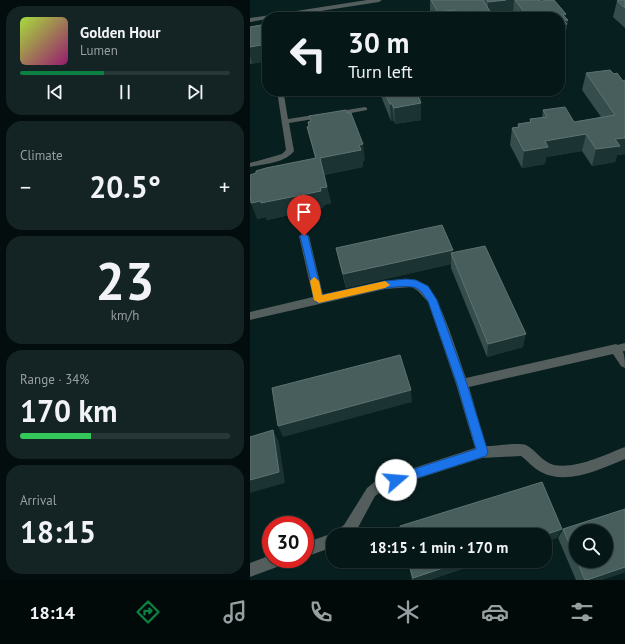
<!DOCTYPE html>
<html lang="en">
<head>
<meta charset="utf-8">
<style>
  body { margin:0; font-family:"PT Sans",sans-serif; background:#142424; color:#f1f3f6; height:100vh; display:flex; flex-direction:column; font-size:15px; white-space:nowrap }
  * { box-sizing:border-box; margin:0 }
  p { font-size:13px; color:#989fa1 }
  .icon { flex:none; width:22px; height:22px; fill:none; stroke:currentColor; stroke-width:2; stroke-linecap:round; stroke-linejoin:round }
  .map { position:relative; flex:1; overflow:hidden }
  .details { display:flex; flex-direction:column; gap:6px; padding:6px; background:#030d0d; width:250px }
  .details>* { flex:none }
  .top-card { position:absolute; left:12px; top:12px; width:303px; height:84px; border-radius:16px; box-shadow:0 1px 3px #0004,0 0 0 1px #273636; background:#061717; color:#f1f3f6; overflow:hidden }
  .fabs { position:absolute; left:319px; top:524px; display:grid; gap:8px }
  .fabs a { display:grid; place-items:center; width:44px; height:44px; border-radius:50%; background:#061717; box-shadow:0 1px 3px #0004,0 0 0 1px #273636; font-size:20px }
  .speed { position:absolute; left:12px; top:516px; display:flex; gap:8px; font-size:20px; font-weight:700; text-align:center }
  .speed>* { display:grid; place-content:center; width:52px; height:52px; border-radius:50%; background:#061717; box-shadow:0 1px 3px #0004,0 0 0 1px #273636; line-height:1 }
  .speed .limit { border:6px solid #d22; background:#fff; color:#111 }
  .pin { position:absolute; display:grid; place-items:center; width:34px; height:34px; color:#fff; margin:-41px -17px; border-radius:50% 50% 50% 0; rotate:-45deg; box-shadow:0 0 4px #0007 }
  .pin .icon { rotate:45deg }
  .me { position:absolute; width:44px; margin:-22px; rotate:72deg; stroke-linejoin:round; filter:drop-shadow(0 0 3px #0008) }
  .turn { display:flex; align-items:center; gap:14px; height:84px; padding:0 20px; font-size:18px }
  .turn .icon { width:52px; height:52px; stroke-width:2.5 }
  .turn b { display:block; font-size:28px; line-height:34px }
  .big { font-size:30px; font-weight:700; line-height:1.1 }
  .details .tile { flex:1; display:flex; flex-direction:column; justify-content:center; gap:6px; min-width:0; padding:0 14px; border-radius:16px; background:#142424 }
  .details .dial { align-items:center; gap:0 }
  .dial b { font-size:52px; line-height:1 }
  .song { display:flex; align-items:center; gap:12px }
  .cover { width:48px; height:48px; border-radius:6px; background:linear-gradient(135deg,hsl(80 70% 55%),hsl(320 70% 35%)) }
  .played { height:4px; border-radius:2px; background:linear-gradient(90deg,#0b8043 40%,#273636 40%) }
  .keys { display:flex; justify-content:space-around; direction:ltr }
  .heat { display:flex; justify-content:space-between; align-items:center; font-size:22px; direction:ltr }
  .charge { height:6px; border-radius:3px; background:linear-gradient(90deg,#34c759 34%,#273636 0) }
  .trip { position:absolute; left:76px; top:528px; width:226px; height:40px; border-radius:16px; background:#061717; box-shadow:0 1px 3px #0004,0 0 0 1px #273636; font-weight:700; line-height:40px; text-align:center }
  .dock { display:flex; height:64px; justify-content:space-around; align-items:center; background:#020909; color:#989fa1 }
  .dock .icon { width:28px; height:28px }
  .dock .selected { color:#0b8043 }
  .dock b { font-size:18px; color:#f1f3f6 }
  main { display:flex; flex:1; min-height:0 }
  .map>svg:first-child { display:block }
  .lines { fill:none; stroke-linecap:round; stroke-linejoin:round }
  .lane { fill:#535e5d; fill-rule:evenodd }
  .street { fill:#535e5d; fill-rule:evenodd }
  .wall { fill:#354d4c; fill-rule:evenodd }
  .shaded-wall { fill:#1c3333 }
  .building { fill:#475e5d; stroke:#5e7372 }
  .route { fill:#1a73e8; stroke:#114b97 }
  .slow { fill:#f59e0b }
</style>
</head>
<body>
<main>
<section class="details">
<div class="tile">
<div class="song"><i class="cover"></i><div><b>Golden Hour</b><p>Lumen</p></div></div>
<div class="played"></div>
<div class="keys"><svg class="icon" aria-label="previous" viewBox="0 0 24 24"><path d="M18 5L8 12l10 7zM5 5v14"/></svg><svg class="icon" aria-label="pause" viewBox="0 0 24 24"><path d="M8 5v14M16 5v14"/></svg><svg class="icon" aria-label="next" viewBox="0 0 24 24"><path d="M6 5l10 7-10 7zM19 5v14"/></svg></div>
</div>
<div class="tile"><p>Climate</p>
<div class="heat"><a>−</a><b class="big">20.5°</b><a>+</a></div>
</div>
<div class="tile dial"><b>23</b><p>km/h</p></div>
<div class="tile"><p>Range · 34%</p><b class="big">170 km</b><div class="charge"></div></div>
<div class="tile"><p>Arrival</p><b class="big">18:15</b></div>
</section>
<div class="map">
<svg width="375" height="580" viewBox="0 0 375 580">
  <rect width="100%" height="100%" fill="#081f1f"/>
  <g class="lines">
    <path class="lane" d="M27,91h24l-1,1 -16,3 4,24 32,-5 3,2 -3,2 -31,5 5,28c-9,12 -30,13 -44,16v-4l32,-9 4,-4z
      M115,107l2,1v2l-32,6 -3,-2 3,-2z
      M375,343v8l-9,2 -3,-1 -2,-3 2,-3z"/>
    <path class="street" d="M117,0h15l-3,2 -97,15h-15v2l-17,3v-4z
      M54,233l5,3 14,59 77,-16c10,0 19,1 27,8 15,13 31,70 39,91l150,-34c9,4 9,15 9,24l-4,-2 -8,-12 -144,33 17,59c10,0 32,-4 40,-1 10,5 16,17 28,20 23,4 50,-10 71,-18v12c-25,10 -58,27 -84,13 -8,-4 -13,-11 -20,-16l-39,2 -97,31 -10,7 -21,39h-21v12l-28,10v-14l28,-10 3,1 1,-4 7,-5 23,-37 10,-8 98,-32 -19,-64 -28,-82 -10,-11 -6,-4 -27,2 -135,31v-8l63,-15 -14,-61z
      M21,555v4h16l-2,5 -35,13v-14z"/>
  </g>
  <path class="wall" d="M180,0h109l26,18 3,2 -4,21h-4v-24h-46l-1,-2 -15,2h-67l-1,-3z
    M375,0v28l-12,-11 4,-16z
    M17,24v37l-17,3v-37z
    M336,73l28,1 9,7 2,-1v74l-8,1 -2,7 -23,4 -10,-15 -36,6 -1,7 -23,4 -12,-23 2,-17 6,-1v-3l12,-2v-3l12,-1 1,-8 31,12 27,-5 -19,-27z
    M129,91h41l1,19v10l-26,4 -1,-3h-3z
    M59,116l56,45h-2v6l-39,8 7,28 -7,2v2l-57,13 -1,-3 -9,2 58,-61 -8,-31 2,-1 -1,-4 2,-1z
    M86,248l117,2 -1,3 71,94 -36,10 -36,-89v-4l-105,24 -7,-26z
    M375,509v63l-24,8h-25l-18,-42 5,-9zM326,531l30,30h-30z
    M158,561h78l-57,19h-17z"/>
  <path class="shaded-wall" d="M256,0h8l-1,15 -15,2h-25l1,-2 14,-2v-11z
    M205,10v7h-17v-5z
    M221,11l-1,6h-13v-4z
    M316,14l-1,7 3,-1 -4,21h-4v-15l3,-11z
    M17,44v17l-15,3 -2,-8v-9z
    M167,94h4v26l-26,4 -1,-16z
    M140,104h2l2,17h-3z
    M336,134l-4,17 -36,6 -1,7 -23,4 2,-17 21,-10z
    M375,138v16l-8,1 -2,7 -23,4 4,-17 19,-10z
    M113,144l2,17h-2v6l-40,8 -3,-17z
    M77,187l4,16 -7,2v2l-57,13 -1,-3 -9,2 -6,-16z
    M203,250l-1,6 -1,-3v11l-105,24 -3,-14z
    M276,334l-3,13 -36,10 1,-13z
    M161,390l1,12 -129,35 -5,-11z
    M23,430l6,12 6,41 -35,10v-13z
    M312,529l-5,9 -12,4v-7h-1z
    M214,561h22l-57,19h-16v-2z
    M375,567v5l-24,8h-14z"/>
  <path class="building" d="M181,0h52l8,13 -17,2 -3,-4 -14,2 -2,-3 -17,2z
    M237,0h19l-18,2z
    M265,0h24l1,1 14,-1 12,14 -3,1 5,5 -4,1 3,3 -7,2v-9h-32z
    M369,0h6v8l-8,-7z
    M17,24v20l-17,3v-20z
    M360,70l4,4 3,-1 6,8 2,-1v58l-10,1 5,7 -24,3 -10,-15 -41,7 3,6 -24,4 -12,-23 7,-1 -1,-3 13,-2 -1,-3 17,-2 -4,-7 22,-3 9,15 41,-7 -29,-42z
    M134,91h36l1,3h-4l4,9 -27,5 -2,-4h-2z
    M96,110l1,3h4l12,31 -4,1 2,5 -41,8 7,29 -7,1 1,3 -60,12v-2l-10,2 -1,-9v-19l6,-2v-2l10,-3 50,-10 -9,-31 2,-1 -1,-4 3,-1 -2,-5z
    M192,225l11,25 -110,24 -7,-26z
    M235,246l41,88 -38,10 -37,-91z
    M150,355l11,35 -133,36 -6,-38z
    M23,430l6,42 -29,8v-43z
    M292,482l20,47 -18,6h-142l-2,-9z
    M375,509v58l-38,13h-2l-8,-19h29v-30h-30v28l-13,-30z
    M158,561h56l-51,17z"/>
  <path class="route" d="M54,233l4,3 14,59 63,-14 21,-2 10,1 12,6 9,14 30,84 21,68 -2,4 -90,29 -4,-2 -2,-3 2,-4 84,-27 -19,-65 -29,-83c-4,-5 -6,-10 -12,-13 -16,-7 -78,11 -97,15l-3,-1 -16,-66z"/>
  <path class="slow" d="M64,277l5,4 3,14 63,-14 5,4 -5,3 -66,15 -5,-3 -4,-19z"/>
</svg>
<div class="fabs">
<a><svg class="icon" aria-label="search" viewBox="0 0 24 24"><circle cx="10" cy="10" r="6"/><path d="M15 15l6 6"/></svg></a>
</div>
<div class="speed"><div class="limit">30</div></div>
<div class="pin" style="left:54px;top:236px;background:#d93025"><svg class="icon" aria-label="arrive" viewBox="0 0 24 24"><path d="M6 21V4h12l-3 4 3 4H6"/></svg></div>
<svg class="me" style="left:146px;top:480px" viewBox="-20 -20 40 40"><circle r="19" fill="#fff"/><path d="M0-13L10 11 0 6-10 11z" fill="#1a73e8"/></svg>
<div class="trip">18:15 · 1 min · 170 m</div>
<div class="top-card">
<div class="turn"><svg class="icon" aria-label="left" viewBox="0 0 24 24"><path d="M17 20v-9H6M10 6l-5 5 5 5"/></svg><div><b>30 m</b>Turn left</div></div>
</div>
</div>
</main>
<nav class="dock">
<b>18:14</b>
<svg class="icon selected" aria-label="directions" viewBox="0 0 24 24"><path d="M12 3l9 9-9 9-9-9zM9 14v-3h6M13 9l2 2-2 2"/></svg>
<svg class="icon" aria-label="music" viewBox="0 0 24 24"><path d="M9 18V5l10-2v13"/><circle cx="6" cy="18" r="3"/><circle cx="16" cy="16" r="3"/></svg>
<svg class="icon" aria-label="phone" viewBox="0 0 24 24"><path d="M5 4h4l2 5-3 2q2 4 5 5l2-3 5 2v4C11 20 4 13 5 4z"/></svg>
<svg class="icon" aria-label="climate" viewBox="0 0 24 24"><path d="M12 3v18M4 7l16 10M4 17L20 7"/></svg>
<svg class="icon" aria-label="car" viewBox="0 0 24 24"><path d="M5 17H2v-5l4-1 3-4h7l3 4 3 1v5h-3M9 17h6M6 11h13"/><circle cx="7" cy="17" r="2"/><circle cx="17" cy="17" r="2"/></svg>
<svg class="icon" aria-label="filters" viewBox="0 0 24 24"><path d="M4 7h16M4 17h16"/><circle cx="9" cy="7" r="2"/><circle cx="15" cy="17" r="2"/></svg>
</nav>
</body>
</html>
